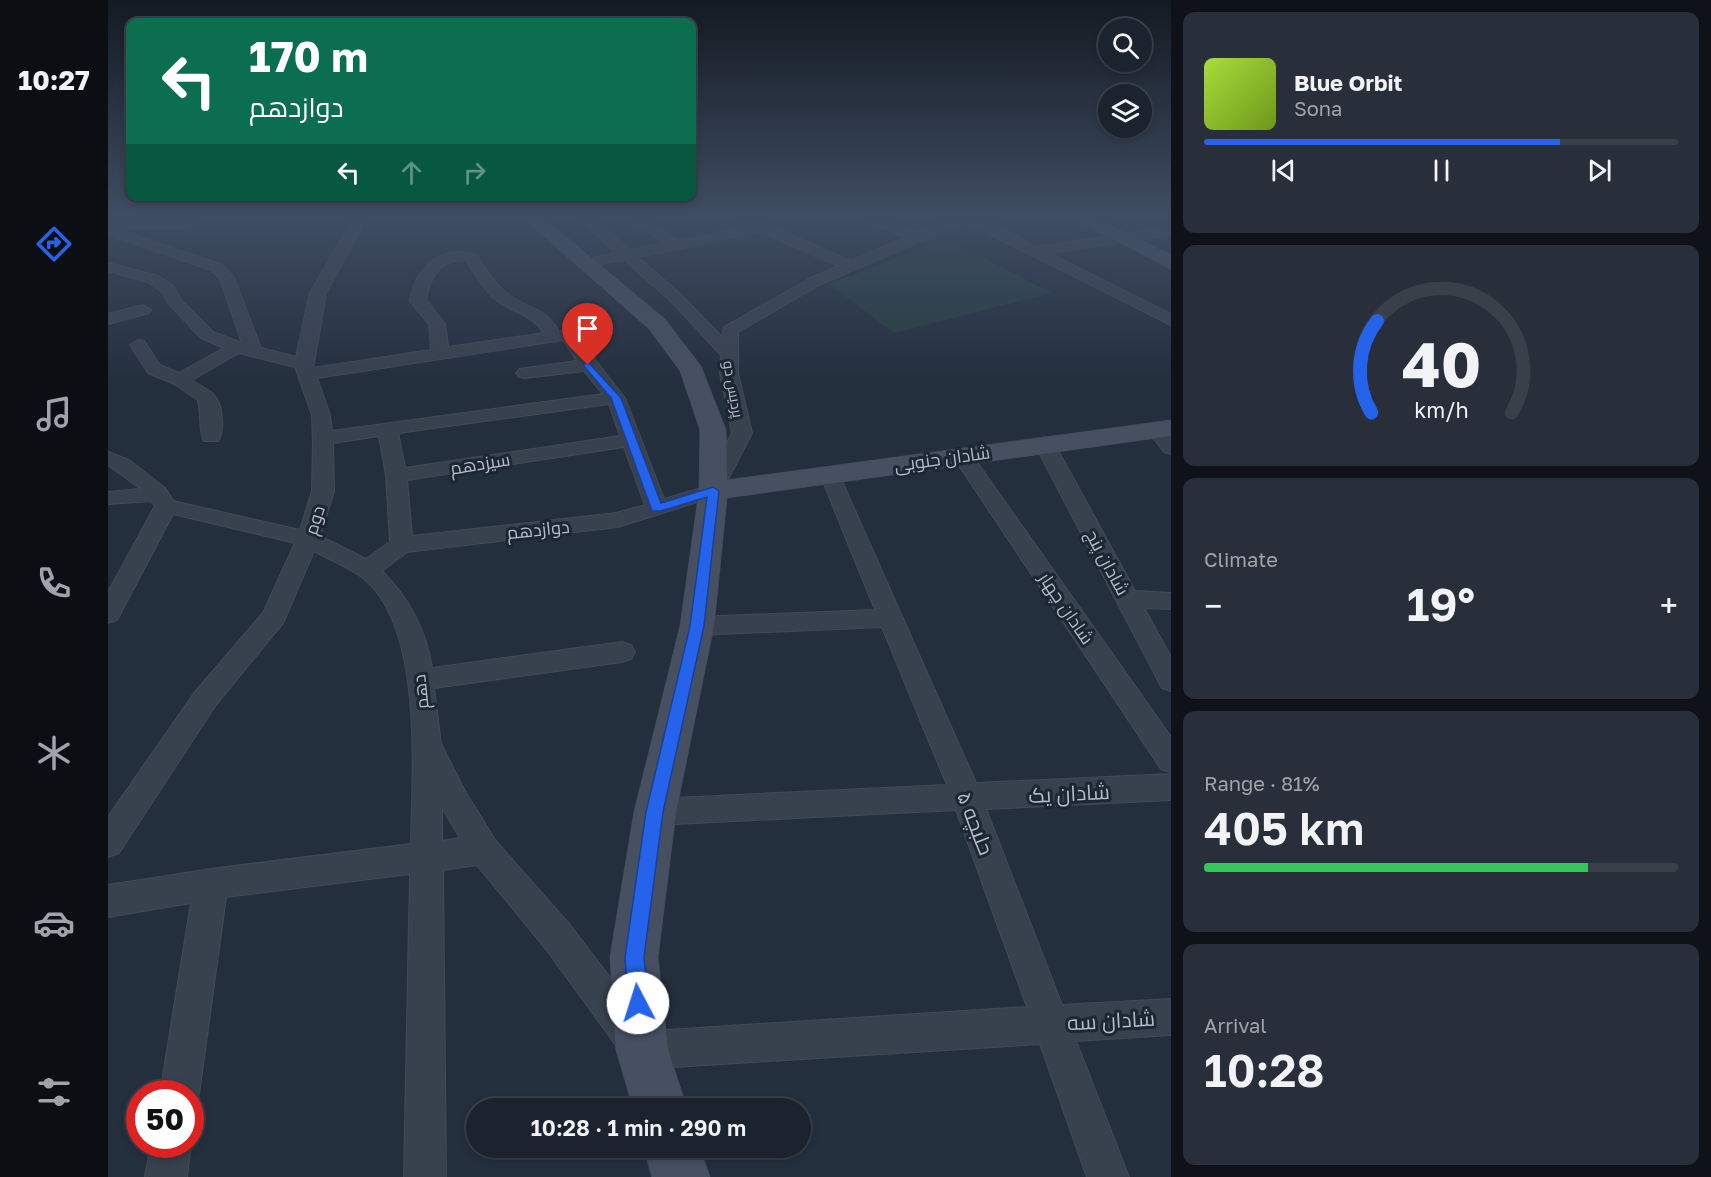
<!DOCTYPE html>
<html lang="en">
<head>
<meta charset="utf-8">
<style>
  body { margin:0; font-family:"Golos Text",Cairo,sans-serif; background:#282f3a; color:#f1f3f6; height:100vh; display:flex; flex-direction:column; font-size:22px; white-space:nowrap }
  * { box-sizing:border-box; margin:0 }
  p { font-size:20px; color:#a0a4aa }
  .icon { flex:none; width:33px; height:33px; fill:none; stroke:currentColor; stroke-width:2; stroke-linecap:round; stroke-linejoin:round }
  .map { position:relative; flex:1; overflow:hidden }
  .drawer { display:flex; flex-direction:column; gap:12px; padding:12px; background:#0f1319; width:540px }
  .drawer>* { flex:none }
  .top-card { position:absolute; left:18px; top:18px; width:570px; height:183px; border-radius:12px; box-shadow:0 3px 9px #0003,0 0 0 2px #39404a; background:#0b6e4f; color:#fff; overflow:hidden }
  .tools { position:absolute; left:990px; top:18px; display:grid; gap:12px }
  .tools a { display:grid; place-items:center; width:54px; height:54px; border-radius:50%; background:#1b232e; box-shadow:0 3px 9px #0003,0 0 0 2px #39404a; font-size:30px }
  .speed { position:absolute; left:18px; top:1080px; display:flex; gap:12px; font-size:30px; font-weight:700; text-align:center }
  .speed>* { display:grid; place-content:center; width:78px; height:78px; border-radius:50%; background:#1b232e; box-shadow:0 3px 9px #0003,0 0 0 2px #39404a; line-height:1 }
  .speed .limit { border:9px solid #d22; background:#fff; color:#111 }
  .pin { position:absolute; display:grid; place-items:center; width:51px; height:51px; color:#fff; margin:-62px -26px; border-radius:50% 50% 50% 0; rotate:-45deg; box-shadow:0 0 6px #0007 }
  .pin .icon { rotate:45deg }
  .me { position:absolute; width:66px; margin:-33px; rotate:355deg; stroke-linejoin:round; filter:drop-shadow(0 0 4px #0008) }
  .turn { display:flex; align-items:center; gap:21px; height:126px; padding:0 24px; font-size:27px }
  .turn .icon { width:78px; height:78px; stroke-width:2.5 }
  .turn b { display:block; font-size:42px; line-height:51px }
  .lanes { display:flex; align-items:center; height:57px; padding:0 24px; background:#0003; justify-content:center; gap:30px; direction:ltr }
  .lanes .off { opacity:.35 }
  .big { font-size:45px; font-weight:600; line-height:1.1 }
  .drawer .tile { flex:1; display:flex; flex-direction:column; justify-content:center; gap:9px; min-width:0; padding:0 21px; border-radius:12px; background:#282f3a }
  .drawer .dial { align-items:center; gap:0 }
  .dial svg { height:156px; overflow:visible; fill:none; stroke:#39404a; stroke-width:7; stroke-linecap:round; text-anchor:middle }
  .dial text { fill:#f1f3f6; stroke:none }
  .song { display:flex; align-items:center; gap:18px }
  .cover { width:72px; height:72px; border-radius:9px; background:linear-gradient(135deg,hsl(80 70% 55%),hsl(80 70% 35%)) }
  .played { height:6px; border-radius:3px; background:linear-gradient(90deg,#2563eb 75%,#39404a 75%) }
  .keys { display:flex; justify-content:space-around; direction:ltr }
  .heat { display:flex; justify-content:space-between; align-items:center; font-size:33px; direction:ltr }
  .charge { height:9px; border-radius:4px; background:linear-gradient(90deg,#34c759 81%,#39404a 0) }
  .trip { position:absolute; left:358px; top:1098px; width:345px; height:60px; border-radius:30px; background:#1b232e; box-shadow:0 3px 9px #0003,0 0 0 2px #39404a; font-weight:600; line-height:60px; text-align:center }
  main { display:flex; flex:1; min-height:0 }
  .tabs { display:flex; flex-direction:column; width:108px; justify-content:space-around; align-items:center; background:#0b0e12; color:#a0a4aa }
  .tabs .icon { width:42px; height:42px }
  .tabs .on { color:#2563eb }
  .tabs b { font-size:27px; color:#f1f3f6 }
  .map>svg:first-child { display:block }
  .green { fill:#263c3f }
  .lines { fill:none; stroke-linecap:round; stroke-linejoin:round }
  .street-casing { stroke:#414a57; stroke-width:2 }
  .secondary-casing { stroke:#414a57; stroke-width:1 }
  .street { fill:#38414e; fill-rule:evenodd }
  .secondary { fill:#465061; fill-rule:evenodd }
  .route { fill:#2563eb; stroke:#184099; stroke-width:1.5 }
  .labels { text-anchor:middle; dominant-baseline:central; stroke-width:6; stroke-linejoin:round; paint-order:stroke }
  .far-street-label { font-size:15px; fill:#b4bcc9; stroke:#1d2633 }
  .street-label { font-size:18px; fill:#b4bcc9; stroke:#1d2633 }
  .near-street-label { font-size:21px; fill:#b4bcc9; stroke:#1d2633 }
</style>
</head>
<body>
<main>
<nav class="tabs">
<b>10:27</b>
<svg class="icon on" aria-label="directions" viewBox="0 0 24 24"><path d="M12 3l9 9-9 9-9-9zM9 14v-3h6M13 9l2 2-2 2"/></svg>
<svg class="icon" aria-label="music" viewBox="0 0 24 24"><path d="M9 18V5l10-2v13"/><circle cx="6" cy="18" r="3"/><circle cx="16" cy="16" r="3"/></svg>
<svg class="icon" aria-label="phone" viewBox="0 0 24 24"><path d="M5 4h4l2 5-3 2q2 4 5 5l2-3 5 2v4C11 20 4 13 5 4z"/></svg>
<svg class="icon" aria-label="climate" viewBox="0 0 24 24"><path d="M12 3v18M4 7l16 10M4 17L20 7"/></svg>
<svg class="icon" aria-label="car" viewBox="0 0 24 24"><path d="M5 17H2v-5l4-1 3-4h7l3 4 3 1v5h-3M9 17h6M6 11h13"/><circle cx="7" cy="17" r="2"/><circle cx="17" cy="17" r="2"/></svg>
<svg class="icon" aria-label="filters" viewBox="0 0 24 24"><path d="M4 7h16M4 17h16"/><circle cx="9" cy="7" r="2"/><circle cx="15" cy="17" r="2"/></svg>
</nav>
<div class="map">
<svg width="1063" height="1177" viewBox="0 0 1063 1177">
  <rect width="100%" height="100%" fill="#242f3e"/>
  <path class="green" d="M838,239l106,54 -158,40 -65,-49z"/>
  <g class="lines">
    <g class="street-casing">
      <path id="street" d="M242,215h12l-1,14 -35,64 -13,75 118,-18 -2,-26 -19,-23c6,-34 30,-56 65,-47 10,13 20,31 34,41 21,16 33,10 50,36l37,-3 2,3 -2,3 -18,4 47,60 39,101 41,-12 27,-54 -12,-60 1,-18 -50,-54 -47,-41 -45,7v-6l37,-8 -41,-38h14l41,35 34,-7 -43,-28h16l42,26 70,-15 -21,-11h18l105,46 55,-24 -58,-22h20l50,17 40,-17h18l60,32 135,-20v8l-122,18 122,61v11l-206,-103 -146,63 -81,47v41l14,60 -32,62 -102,32 -211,25 -25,19c26,26 45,60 50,97l190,-26 9,3 4,7 -4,7 -9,3 -188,26 7,56 24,47 30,49 75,85 81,106 376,-24 -71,-197 -301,15 -11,-4 -4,-9 4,-9 11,-4 292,-14 -65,-158 -185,8 -9,-3 -4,-6 4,-6 9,-3 178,-7 -55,-136 3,-4h14l139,313 195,-9v26l-185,9 76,196 109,-6v36l-95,6 53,136h-42l-47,-133 -398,25 -13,-6 -83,-114 -69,-84 -34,5 3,307h-42l6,-303 -184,23 -27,197 -9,15v-15h-30l31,-191 -83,14v-32l103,-16 200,-25c1,-71 14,-223 -52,-269 -14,-9 -30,-16 -45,-24l-31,72 -68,83 -96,147 -11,4v-40l87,-125 68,-79 32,-70 -122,-29 -56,106 -9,3v-31l47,-86 -4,-5 -43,3v-12l33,-3 -33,-24v-13l21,8 37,29 7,12 127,29 12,-39 1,-47 -1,-29 -17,-48 -56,-14 -47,27c7,5 15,9 21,14 10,9 12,37 5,47h-14c-5,-7 -3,-30 -6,-41l-24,-16 -26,-11 -18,-28 8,-5 6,1 16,24 19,8 45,-25 -23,-10 -31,-33 -8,-13 -14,-10 -40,-11v-8l50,13 15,10 8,14 32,32 29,11 -22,-64 -9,-9 -103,-35v-12l85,-2 2,3 -7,4 -73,1 106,35 13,14 27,70 35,9 14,-64 37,-64zM653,232l77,34 -29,13 -85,48 -2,10 -41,-42 -43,-38zM351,260l7,1c10,14 20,34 36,43 16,10 31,12 42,29l-96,14 -3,-23 -19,-24c3,-20 11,-37 33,-40zM455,340l14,21 -58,8 -3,4 3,4 6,1 59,-7 19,23 -271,37 -2,-16 -13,-37zM501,404l11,32 -215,32 -7,-35zM271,436l7,39 4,67 -24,17 -46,-23 14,-45 -1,-48zM516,447l21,58 -29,8 -204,23 -5,-56zM334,807l1,2 17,29 -18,3z
        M35,305l8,5 -2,3 -41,11v-10z
        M1049,424c14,4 14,17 14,30l-7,-2 -17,-22z
        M936,437l10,6 81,148 36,2v16l-27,-1 27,49v34l-9,-3 -128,-245z
        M854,449l7,2 202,286v35l-10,-3 -209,-314 3,-4z
        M82,1142l1,2 -4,33h-42l6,-33h39z"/>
    </g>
    <g class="secondary-casing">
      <path id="secondary" d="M412,215h20l125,104 36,47 25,64 1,50 444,-60v16l-444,62 -13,128 -38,186 -18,145 10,93 19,58h-54l-17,-58 -6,-93 24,-145 46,-186 19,-135 1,-61 -20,-59 -31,-42z
        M958,215h24l81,40v14z
        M536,1148h56l10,29h-58z"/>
    </g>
    <use href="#street" class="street"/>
    <use href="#secondary" class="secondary"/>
  </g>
  <linearGradient id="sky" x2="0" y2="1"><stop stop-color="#141a22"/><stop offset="0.57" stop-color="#3f4d63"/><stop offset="1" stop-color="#3f4d63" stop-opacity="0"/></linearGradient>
  <rect width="1063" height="380" fill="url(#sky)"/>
  <path class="route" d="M480,362l33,36 40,105 52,-16 6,4 -15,135 -41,186 -19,145 5,46 -3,8 -8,3 -7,-3 -3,-8 -3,-46 21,-145 44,-186 17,-129 -46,14h-9l-41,-113 -28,-33z"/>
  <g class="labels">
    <g class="far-street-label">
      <text transform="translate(626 389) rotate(80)">پردیس دو</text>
    </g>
    <g class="street-label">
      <text transform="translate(834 458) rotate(-8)">شادان جنوبی</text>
      <text transform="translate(372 463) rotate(-9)">سیزدهم</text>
      <text transform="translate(206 520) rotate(-73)">دوم</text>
      <text transform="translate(430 529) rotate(-6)">دوازدهم</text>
      <text transform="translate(1000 562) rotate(62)">شادان پنج</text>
      <text transform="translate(959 608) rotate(56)">شادان چهار</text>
      <text transform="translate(312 692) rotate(-96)">دهم</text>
    </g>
    <g class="near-street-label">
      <text transform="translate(961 793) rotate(-3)">شادان یک</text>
      <text transform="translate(868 823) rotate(69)">حلبچه ۵</text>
      <text transform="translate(1003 1020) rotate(-3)">شادان سه</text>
    </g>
  </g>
</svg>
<div class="tools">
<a><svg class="icon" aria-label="search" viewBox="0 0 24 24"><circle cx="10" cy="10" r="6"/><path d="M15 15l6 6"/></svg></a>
<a><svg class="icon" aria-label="layers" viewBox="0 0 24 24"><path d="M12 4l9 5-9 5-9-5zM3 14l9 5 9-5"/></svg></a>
</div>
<div class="speed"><div class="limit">50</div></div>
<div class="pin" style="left:480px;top:365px;background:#d93025"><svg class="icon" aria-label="arrive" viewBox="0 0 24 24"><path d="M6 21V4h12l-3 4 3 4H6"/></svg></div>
<svg class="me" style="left:530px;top:1003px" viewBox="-20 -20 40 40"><circle r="19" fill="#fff"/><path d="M0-13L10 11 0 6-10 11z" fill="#2563eb"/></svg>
<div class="trip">10:28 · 1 min · 290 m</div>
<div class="top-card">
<div class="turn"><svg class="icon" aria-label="left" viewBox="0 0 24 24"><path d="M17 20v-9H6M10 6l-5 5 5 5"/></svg><div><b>170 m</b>دوازدهم</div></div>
<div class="lanes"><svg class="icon" aria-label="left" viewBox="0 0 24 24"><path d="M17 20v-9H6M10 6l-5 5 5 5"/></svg><svg class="icon off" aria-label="ahead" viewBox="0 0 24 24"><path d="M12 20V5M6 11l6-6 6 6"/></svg><svg class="icon off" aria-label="right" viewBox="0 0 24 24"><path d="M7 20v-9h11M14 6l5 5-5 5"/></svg></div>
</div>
</div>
<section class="drawer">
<div class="tile">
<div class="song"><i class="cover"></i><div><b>Blue Orbit</b><p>Sona</p></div></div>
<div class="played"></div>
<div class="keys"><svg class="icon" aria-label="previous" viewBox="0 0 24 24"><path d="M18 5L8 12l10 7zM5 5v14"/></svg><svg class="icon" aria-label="pause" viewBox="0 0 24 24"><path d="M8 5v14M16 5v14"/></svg><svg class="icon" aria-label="next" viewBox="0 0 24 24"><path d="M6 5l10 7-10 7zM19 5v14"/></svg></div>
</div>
<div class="tile dial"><svg viewBox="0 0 100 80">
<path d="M14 69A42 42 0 1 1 86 69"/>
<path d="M14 69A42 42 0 0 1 17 22" stroke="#2563eb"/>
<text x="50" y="56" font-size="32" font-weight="700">40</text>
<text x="50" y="72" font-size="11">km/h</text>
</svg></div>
<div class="tile"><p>Climate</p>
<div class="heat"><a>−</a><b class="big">19°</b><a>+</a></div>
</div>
<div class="tile"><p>Range · 81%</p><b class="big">405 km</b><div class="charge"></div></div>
<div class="tile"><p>Arrival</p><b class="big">10:28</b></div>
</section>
</main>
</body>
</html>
